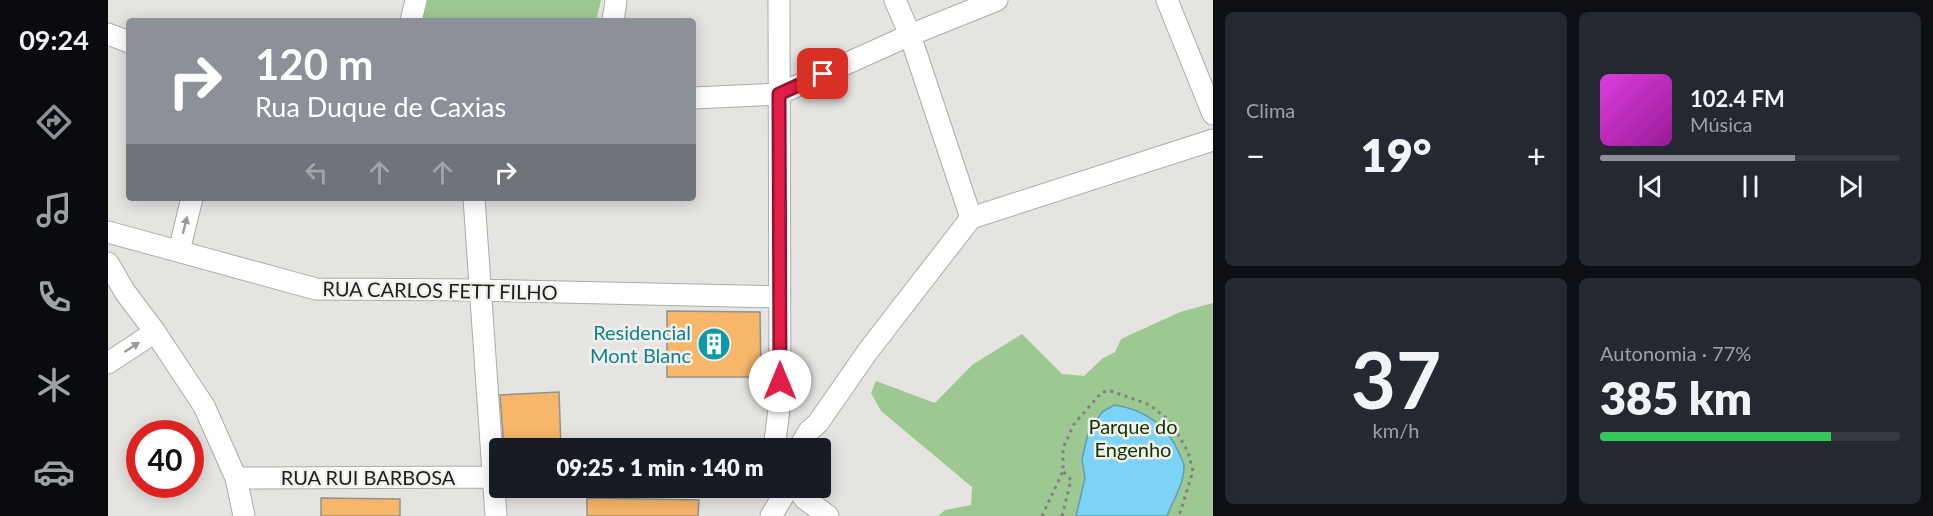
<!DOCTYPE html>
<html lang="pt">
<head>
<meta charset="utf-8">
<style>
  body { margin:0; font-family:Lato,sans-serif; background:#242831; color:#f1f3f6; height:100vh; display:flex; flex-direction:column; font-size:22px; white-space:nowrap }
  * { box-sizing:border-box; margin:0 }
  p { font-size:20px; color:#9ea1a6 }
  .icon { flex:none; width:33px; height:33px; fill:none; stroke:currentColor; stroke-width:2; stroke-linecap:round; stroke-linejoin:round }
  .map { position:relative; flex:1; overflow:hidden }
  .drawer { display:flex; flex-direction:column; gap:12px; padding:12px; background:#0d0f14; width:720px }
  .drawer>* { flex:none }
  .banner { position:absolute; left:18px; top:18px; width:570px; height:183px; border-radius:6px; box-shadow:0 3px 15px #0003; background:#8c9099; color:#fff; overflow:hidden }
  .speed { position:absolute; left:18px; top:420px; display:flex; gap:12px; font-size:30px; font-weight:700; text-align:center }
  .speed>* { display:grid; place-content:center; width:78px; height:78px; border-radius:50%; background:#171b24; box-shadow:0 3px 15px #0003; line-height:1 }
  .speed .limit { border:9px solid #d22; background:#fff; color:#111 }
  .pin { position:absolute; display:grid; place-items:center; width:51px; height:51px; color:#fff; margin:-26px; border-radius:12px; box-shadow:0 3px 9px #0006 }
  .me { position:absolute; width:66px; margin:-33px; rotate:0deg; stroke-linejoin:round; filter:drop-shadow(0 0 4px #0008) }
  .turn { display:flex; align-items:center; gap:21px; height:126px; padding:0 30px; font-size:27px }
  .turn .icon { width:78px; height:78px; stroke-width:2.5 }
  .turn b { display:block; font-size:42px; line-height:51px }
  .lanes { display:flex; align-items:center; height:57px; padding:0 30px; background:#0003; justify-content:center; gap:30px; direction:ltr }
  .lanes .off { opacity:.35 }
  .big { font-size:45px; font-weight:800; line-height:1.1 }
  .drawer .card { flex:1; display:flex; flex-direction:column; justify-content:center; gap:9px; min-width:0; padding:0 21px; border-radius:9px; background:#242831 }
  .drawer .dial { align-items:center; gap:0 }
  .dial b { font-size:78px; line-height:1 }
  .song { display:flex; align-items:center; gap:18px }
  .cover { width:72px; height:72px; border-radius:9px; background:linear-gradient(135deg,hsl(300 70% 55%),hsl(300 70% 35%)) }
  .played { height:6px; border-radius:3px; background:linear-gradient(90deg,#8c9099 65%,#363941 65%) }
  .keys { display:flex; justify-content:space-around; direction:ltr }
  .heat { display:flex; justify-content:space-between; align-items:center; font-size:33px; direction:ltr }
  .charge { height:9px; border-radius:4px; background:linear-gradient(90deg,#34c759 77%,#363941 0) }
  .drawer .tiles { flex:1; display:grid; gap:12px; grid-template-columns:repeat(2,1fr) }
  .trip { position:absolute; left:381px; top:438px; width:342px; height:60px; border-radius:6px; background:#171b24; box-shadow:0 3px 15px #0003; font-weight:800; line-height:60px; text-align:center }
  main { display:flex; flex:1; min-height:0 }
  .dock { display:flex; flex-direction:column; width:108px; justify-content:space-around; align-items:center; background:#090b0e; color:#9ea1a6 }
  .dock .icon { width:42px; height:42px }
  .dock .active { color:#8c9099 }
  .dock b { font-size:27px; color:#f1f3f6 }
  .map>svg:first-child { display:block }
  .green { fill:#9dc891 }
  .water { fill:#7cd3f5; stroke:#609db4; stroke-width:1.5 }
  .building { fill:#f7b669; stroke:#93918e; stroke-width:1.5 }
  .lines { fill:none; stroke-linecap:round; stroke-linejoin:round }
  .minor-casing { stroke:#acaba8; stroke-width:23 }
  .path { stroke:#82807e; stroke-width:3; stroke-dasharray:3 4.5; stroke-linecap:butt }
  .minor { stroke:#fff; stroke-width:21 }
  .oneway { fill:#9a9a99 }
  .route-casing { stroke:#92132f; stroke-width:15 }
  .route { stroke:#e11d48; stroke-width:10 }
  .labels { text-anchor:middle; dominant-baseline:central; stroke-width:5; stroke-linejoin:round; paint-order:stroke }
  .street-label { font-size:20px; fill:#1f1e1d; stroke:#f3f1ee }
  .culture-label { font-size:20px; fill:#0d838f; stroke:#f3f1ee; text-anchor:end }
  .park-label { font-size:20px; fill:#0e3500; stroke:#f3f1ee }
</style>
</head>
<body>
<main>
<nav class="dock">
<b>09:24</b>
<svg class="icon active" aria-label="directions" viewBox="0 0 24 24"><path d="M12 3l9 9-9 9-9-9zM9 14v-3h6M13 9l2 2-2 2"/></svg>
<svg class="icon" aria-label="music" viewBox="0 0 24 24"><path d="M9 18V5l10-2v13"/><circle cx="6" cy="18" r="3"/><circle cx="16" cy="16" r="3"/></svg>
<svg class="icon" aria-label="phone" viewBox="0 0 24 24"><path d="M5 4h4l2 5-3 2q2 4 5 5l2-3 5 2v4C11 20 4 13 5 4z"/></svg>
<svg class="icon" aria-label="climate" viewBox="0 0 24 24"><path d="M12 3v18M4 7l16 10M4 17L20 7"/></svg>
<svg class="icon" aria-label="car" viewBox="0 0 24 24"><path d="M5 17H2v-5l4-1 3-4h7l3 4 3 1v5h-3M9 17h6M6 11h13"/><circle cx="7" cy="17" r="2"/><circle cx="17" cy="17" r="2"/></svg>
</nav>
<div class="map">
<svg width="1105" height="516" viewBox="0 0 1105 516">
  <rect width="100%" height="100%" fill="#e6e4e1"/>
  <path class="green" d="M316,0h177l-5,21h-176z
    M1105,303v213h-275l7,-6 26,-5 1,-18 -91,-76 -10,-18 5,-12 59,22 37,-38 50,-31 40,40 22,2 19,-18 12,-6 6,-13 59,-27z"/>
  <path class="water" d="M1006,405c30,4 54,21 65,48 2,5 5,9 5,14 0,17 -11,33 -17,49h-91l9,-38 -3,-19 6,-25 14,-22z"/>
  <path class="building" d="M559,311l93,1 1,65h-94z
    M451,392l2,56h-57l-4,-53z
    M213,498l79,1v17h-79z
    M479,498l112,2 -1,16h-111z"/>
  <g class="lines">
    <g class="minor-casing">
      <path id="minor" d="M787,0l15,35 61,183
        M1059,0l46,114
        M303,21l5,-21
        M505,21l3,-21
        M0,34l21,8
        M585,98l86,-4 131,-59 87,-35
        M366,198l22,318
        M0,232l208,57 164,1 300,7
        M71,251l13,-53
        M0,263l17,29 30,40 49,74 32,72 8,38
        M0,363l47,-31
        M666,448l6,-46 -1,-402
        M691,448l10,-17 9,-8 50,-72 103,-133 242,-78
        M128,478l264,-1
        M689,488l8,11 23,17
        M663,516l17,-28"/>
    </g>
    <path class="path" d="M934,516l21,-45v-23l11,-24 28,-32 9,-1 39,14 21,17 17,30 5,19 -14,45
      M954,516l9,-36 -8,-9"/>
    <use href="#minor" class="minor"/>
  </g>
  <defs><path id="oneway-solid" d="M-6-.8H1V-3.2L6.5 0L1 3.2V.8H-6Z" transform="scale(1.5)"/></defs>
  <g class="oneway">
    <use href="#oneway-solid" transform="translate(77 225) rotate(-76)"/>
    <use href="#oneway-solid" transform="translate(24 347) rotate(-33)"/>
  </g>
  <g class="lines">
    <g class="route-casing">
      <path id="route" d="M672,381l-1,-287 44,-20"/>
    </g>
    <use href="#route" class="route"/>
  </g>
  <defs>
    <g id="building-disc" transform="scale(1.725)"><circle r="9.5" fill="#0f9aa8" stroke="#f3f1ee"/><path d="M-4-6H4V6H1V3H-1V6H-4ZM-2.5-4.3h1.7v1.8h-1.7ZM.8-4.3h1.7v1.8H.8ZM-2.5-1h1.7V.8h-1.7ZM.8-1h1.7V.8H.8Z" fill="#fff"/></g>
  </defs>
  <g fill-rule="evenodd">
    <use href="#building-disc" x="606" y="344"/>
  </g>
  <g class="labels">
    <g class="street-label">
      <text transform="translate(332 290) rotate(1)">RUA CARLOS FETT FILHO</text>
      <text x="260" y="477">RUA RUI BARBOSA</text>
    </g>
    <g class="culture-label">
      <text x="583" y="332">Residencial<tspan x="583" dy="23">Mont Blanc</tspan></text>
    </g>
    <g class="park-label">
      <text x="1025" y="426">Parque do<tspan x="1025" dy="23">Engenho</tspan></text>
    </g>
  </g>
</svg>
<div class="speed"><div class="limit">40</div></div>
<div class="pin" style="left:715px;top:74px;background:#d93025"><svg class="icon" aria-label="arrive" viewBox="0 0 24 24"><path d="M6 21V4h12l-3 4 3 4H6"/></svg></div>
<svg class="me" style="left:672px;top:381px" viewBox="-20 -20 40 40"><circle r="19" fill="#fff"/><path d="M0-13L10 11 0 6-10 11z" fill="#e11d48"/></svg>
<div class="trip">09:25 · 1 min · 140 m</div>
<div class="banner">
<div class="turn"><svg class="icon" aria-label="right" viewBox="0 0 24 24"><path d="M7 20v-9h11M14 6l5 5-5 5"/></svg><div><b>120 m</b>Rua Duque de Caxias</div></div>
<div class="lanes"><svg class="icon off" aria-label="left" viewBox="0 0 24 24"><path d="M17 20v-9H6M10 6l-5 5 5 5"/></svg><svg class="icon off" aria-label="ahead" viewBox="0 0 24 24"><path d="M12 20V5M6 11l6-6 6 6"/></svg><svg class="icon off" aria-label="ahead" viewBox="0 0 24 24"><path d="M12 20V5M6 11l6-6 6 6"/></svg><svg class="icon" aria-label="right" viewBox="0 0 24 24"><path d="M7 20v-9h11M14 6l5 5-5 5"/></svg></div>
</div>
</div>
<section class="drawer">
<div class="tiles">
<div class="card"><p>Clima</p>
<div class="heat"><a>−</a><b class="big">19°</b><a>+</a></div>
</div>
<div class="card">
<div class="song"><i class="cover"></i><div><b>102.4 FM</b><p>Música</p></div></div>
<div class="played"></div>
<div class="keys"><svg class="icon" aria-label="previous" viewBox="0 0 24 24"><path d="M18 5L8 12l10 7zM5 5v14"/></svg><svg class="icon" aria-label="pause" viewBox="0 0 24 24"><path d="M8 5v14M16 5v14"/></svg><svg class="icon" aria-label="next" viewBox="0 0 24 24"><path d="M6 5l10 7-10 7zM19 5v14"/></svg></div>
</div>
<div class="card dial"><b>37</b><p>km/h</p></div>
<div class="card"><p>Autonomia · 77%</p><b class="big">385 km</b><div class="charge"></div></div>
</div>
</section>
</main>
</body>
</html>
